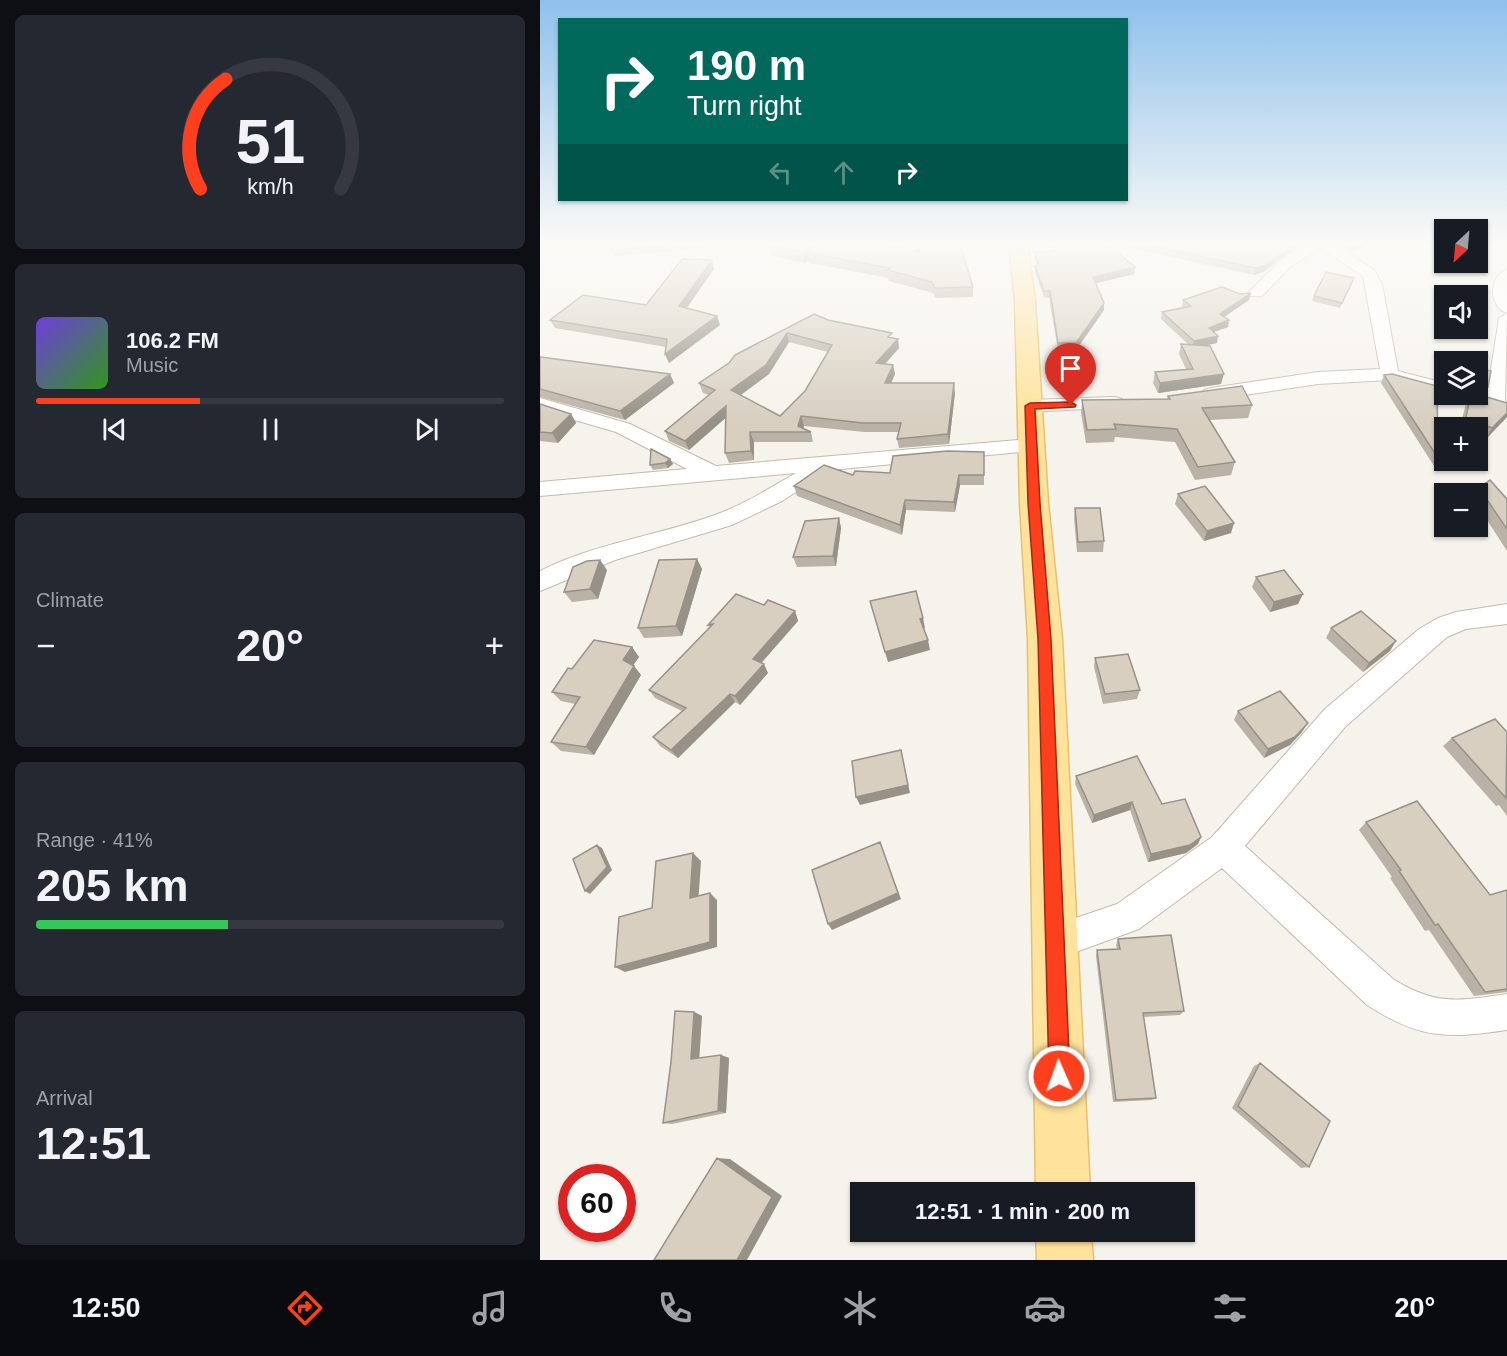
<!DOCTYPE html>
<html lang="en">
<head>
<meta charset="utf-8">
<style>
  body { margin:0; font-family:Helvetica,sans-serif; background:#242831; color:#f1f3f6; height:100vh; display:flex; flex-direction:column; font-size:22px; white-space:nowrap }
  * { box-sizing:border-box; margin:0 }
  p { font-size:20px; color:#9ea1a6 }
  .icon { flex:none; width:33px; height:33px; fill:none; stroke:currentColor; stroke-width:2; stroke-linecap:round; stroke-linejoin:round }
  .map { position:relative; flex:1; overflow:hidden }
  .sheet { display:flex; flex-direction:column; gap:15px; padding:15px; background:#0d0f14; width:540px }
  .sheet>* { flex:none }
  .hud { position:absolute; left:18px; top:18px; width:570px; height:183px; border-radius:0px; box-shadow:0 2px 4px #0004; background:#00695c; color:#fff; overflow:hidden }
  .needle { width:39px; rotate:206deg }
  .tools { position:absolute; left:894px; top:219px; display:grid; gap:12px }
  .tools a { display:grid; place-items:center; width:54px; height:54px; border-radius:0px; background:#171b24; box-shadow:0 2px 4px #0004; font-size:30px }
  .speed { position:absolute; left:18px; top:1164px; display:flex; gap:12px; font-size:30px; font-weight:700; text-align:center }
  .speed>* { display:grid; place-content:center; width:78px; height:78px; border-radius:50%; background:#171b24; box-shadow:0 2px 4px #0004; line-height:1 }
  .speed .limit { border:9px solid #d22; background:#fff; color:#111 }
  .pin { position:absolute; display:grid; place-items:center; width:51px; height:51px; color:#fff; margin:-62px -26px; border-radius:50% 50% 50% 0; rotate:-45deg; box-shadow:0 0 6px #0007 }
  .pin .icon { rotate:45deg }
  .me { position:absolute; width:66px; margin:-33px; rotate:358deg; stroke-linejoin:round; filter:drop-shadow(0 0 4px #0008) }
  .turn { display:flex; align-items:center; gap:21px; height:126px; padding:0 30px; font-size:27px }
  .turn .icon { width:78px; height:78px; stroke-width:2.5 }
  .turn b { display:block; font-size:42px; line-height:51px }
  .lanes { display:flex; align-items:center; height:57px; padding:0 30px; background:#0003; justify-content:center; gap:30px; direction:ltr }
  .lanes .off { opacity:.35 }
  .big { font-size:45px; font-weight:800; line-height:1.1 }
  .sheet .tile { flex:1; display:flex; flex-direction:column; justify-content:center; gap:9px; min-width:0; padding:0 21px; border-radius:9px; background:#242831 }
  .sheet .dial { align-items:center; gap:0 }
  .dial svg { height:156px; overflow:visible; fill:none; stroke:#363941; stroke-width:7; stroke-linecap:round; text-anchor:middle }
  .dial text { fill:#f1f3f6; stroke:none }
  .song { display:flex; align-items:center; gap:18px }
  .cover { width:72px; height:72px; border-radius:9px; background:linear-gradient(135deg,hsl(260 70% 55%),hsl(110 70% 35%)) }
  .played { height:6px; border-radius:3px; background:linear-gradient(90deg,#fc3f1d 35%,#363941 35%) }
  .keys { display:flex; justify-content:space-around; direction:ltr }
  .heat { display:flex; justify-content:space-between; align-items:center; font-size:33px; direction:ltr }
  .charge { height:9px; border-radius:4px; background:linear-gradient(90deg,#34c759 41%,#363941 0) }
  .trip { position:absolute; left:310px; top:1182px; width:345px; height:60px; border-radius:0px; background:#171b24; box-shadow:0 2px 4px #0004; font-weight:800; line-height:60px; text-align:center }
  .dock { display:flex; height:96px; justify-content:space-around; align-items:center; background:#090b0e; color:#9ea1a6 }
  .dock .icon { width:42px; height:42px }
  .dock .on { color:#fc3f1d }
  .dock b { font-size:27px; color:#f1f3f6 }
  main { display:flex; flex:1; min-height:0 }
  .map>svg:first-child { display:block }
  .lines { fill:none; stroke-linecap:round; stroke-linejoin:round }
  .minor-casing { stroke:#c2bbae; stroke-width:2 }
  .primary-casing { stroke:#e6c16a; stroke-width:3 }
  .minor { fill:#fff; fill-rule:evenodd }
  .primary { fill:#ffe39c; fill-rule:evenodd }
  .wall { fill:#bab2a6; fill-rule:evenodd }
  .shaded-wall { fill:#979187 }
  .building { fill:#d8cfc1; stroke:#979187; stroke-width:1.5; fill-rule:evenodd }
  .route { fill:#fc3f1d; stroke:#a42913; stroke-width:1.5 }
</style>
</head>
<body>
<main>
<section class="sheet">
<div class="tile dial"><svg viewBox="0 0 100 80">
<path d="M14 69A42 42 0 1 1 86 69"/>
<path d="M14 69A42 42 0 0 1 27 13" stroke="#fc3f1d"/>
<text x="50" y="56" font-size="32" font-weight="700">51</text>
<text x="50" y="72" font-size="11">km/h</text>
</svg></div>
<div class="tile">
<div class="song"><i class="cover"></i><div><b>106.2 FM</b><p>Music</p></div></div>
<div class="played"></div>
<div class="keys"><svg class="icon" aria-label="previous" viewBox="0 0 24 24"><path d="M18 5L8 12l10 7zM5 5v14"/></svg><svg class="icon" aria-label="pause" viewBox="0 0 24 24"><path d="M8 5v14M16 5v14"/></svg><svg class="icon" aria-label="next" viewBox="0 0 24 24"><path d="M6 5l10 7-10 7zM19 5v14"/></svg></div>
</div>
<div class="tile"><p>Climate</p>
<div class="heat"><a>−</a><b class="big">20°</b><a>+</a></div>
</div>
<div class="tile"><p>Range · 41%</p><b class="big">205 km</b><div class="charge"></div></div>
<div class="tile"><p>Arrival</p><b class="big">12:51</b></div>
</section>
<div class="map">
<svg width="967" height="1260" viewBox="0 0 967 1260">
  <rect width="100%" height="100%" fill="#f6f3ec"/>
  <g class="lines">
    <g class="minor-casing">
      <path id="minor" d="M765,244h30l40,27 7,13 16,87 46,12v11l-55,-14 -71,4 -107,16 -7,-2 -2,-4 2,-4 7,-2 107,-16 62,-3 -17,-93 -43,-28 -30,19 -28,29h-12l-2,-3 32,-32z
        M967,270v43c-18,-5 -19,-38 0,-43z
        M967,313l-2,88 2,1v8l-6,2 -45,-14 -2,-4h24v-2l9,3 12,-77z
        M575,397l7,2 3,4 -3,4 -92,5 -7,-2 -3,-4 3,-4 7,-2z
        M0,398l90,26 86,42 315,-27 7,2 3,4 -3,4 -7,2 -201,19 -48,31 -50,24 -117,35 -75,31v-20c55,-28 117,-35 175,-56 28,-10 55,-27 81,-42l-256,23v-14l147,-13 -71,-37 -76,-22z
        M967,604v20l-41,5 -19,8 -102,90 -100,119 148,133c43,27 66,22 114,15v36c-61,9 -87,9 -140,-25l-145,-137 -83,61 -66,24 -18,-1 -12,-5 -5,-12 5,-12 12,-5 18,1 44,-15 95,-67 113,-128 94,-80 19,-11 18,-6z"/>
    </g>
    <g class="primary-casing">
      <path id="primary" d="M469,244h18l8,57 13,202 14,136 28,553h-54l-8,-553 -8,-136 -5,-202z
        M496,1232h55l2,28h-56z"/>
    </g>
    <use href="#minor" class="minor"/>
    <use href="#primary" class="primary"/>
  </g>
  <path class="wall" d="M73,244h97l-2,4 -94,8 -3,-6z
    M371,244h49l13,43v10l-37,1 -3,-5 -44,-12 -1,-3 -78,-15 -1,-3 -4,3 -33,-7 -3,-10 146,5z
    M510,244h58l27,23 -1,7 -38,9 8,27 -28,40h-18l-9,-52 -5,-1 -9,-25v-6l2,-1 -2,-7v-6l16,-1z
    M572,244h189l-38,28 -9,3z
    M799,244h27l-1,3 -16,4z
    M174,269l-27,39 30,8 3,9 -51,38 -4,-9 1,-7 -111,-19 -5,-8 96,-15z
    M812,283l-12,25 -28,-7 2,-5z
    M711,293l-2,7 -25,17 4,10 -14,5 3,11 -13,3 17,38 -63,9 -5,-10 2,-11 31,-3 -7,-15 2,-10 8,1 -28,-26 1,-7 20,-4 1,-8z
    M274,314l14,6 65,18 6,10 -14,16 8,1 2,9 -4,9 64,10 -6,51 -50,4 -2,-9 2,-7h-34l-61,-6 -1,2 8,4 2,10h-59v18l-25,3 -4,-10v-35l-36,32 -20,-9 -4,-10 44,-36 -6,-2 -4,-10zM249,342l39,10 -23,39 -25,25 -39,-21 28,-21z
    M0,357l130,17 4,9 -49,37 -85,-23z
    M938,368l10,19 -3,5 -7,-2z
    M844,375l54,83 -4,8 -53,-83z
    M931,394h6l30,9v14l-21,22 -8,-4v-7l-18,-1 6,-24z
    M628,396l84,9 -4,13 -39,2 26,42 -4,13 -36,5 -20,-38 -60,-5 -1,5 -28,1 -5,-30 1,-13 85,-1z
    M0,404l31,10 5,9 -18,20 -18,-2z
    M444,452v33h-24l-5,27 -49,-2 -4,25 -105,-39 -3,-10 59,-11 37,-2z
    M130,459l3,5 -5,4 -15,2 -3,-5z
    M939,488l28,10v53l-29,-45v-12h-2z
    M638,494l53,39 -27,8 -29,-37z
    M535,508l29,33 -1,11h-26l-3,-34z
    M299,518l2,10 -5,38 -39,1 -4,-10z
    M157,559l5,10 -20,67 -38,2 -6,-10z
    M67,570l-9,29 -26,3 -8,-10z
    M716,577l42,27 -28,8 -18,-25z
    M224,605l31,6 3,10 -37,42 7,10 -28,32 -5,-3 -57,56 -18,-12 -7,-9 29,-26 -27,-13 -6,-8 61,-62 -2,-3z
    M791,628l59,23 -27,21 -37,-34z
    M92,647l7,10 -6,8 8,10 -47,80 -33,-4 -10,-9 24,-38 -14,-3 -9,-9 20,-23z
    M555,658l45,32 -3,9 -34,5 -9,-37z
    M698,711l64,21 -12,13 -26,13 -30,-38z
    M967,732v84l-8,-11 -3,1 -53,-60 9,-8z
    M536,776l86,28 39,33 -3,7 -12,9 -38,9 -18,-52 -38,13 -17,-39z
    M826,822l124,73 17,-5v102l-33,4 -45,-66 -4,1 -35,-53 2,-1 -33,-47z
    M578,939l66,72 -4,4 -36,2 12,81 -4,2 -39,2 -17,-146 1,-6 20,-1 -1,-4z
    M154,1012l8,4 -3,42 22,-3 8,3 -3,55 -54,11 -9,-1z
    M720,1063l49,104 -8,1 -69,-60 22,-42z"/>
  <path class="shaded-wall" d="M273,244l-6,9 2,7 -4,3 -2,-11z
    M754,244h7l-38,28 -9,3 1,-7z
    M811,244h15l-1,3 -16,4z
    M172,260l2,9 -32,45 -3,-8z
    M595,267l-1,7 -41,10v-7z
    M711,293l-2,7 -31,21 2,-7z
    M564,303v7l-28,40v-7z
    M177,316l3,9 -51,38 -4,-9z
    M689,320l-1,7 -20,7 1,-6z
    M247,333l2,9 -20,32 -34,25 -4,-9z
    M678,336l-1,7 -24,5 1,-7z
    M358,339l1,9 -22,25 -1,-10z
    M353,365l2,9 -8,18 -2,-9z
    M130,374l4,9 -49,37 -5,-9z
    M684,374l-3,10 -63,9 2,-10z
    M414,383l1,10 -6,51 -1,-10z
    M186,406l3,9 -40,35 -4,-9z
    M967,413v4l-21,22 6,-11z
    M31,414l5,9 -18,20 -6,-10z
    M261,416l3,10 -2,6 -4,-6z
    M210,432l4,10v18l-3,-9z
    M130,459l3,5 -5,4 -3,-5z
    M419,475l1,10 -5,27 -1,-10z
    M365,500l1,10 -4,25 -2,-10z
    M299,518l2,10 -5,38 -3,-10z
    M694,523l-3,10 -27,8 3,-10z
    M157,559l5,10 -20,67 -6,-10z
    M60,560l7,10 -9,29 -8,-10z
    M763,594l-5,10 -28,8 4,-10z
    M255,611l3,10 -41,47 -4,-9z
    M383,618l2,10 -3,1 -2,-10z
    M388,640l2,10 -42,12 -3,-10z
    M856,641l-6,10 -27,21 6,-9z
    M92,647l7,10 -9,13 -7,-10z
    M224,664l4,9 -28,32 -5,-9z
    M94,666l7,9 -47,80 -8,-8z
    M190,694l5,8 -57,56 -7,-8z
    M768,723l-6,9 -12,13 -26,13 4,-9z
    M361,750l9,43 -50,12 -4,-8z
    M592,802l-2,8 -38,13 2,-8z
    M661,837l-3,7 -12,9 -38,9 3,-8z
    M340,842l21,57 -69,31 -4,-6z
    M57,845l5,3 10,22 -22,24 -5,-3z
    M153,853l8,8 -3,44 -8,-7z
    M170,893l7,7v47l-92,25 -10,-5z
    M154,1012l8,4 -3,46 -8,-3z
    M181,1055l8,3 -3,55 -8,-2z
    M177,1158l13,1 52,37 -35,64h-10z"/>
  <path class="building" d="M73,244h70l-72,6z
    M231,244h42l-10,8 -34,-6z
    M273,244h64l43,8 -4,-8h44l13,43 -38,1 -3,-6 -45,-12 4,-2 -84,-15z
    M513,244h55l27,23 -42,10 11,26 -28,40h-18l-8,-52h-6l-9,-25 3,-1 -3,-13 22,-1 -6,-6z
    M604,244h150l-29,22 -10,2z
    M142,259l30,1 -33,46 38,10 -52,38 2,-15 -117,-19 33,-25 63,10z
    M786,272l28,6 -12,25 -28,-7z
    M682,287l18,7 11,-1 -31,21 9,6 -20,8 9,8 -24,5 -32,-29 29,-6 -8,-6z
    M274,314l14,6 64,13 -4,4 10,2 -22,24 17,2 -8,18h69l-6,51 -51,5 4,-16h-38l-62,-7 -3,10 13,6h-61l1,19 -26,2 1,-47 -41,35 -20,-10 50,-41 -16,-7 30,-20 6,-8zM247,333l45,12 -27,46 -25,25 -49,-26 35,-25z
    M641,344l29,2 14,28 -64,9 -5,-11 38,-3z
    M0,357l130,17 -50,37 -80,-22z
    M938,368l13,3 -3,16 -6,-2h-4z
    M852,374l45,12 1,72 -54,-83z
    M702,386l10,19 -50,3 33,54 -37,5 -21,-38 -63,-5 2,5 -29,1 -5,-30 88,-1 -2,-3z
    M931,394h6l30,9v10l-15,15 -26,-11z
    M0,404l31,10 -19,19 -12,-1z
    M111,449l19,10 -5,4 -15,2z
    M407,451l37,1v23h-25l-5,27 -49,-2 -5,25 -106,-39 30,-21 29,10 2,-4 35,2 3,-17z
    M950,480l16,18h1v31l-28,-41z
    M665,486l29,37 -27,8 -29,-37z
    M535,508h25l4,33 -26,1z
    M299,518l-6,38 -40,1 12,-36z
    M157,559l-21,67 -38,2 21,-68z
    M60,560l-10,29 -26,3 9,-25 14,-6z
    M744,570l19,24 -29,8 -18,-25z
    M376,591l7,27 -3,1 8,21 -43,12 -15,-51z
    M196,594l28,11 4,-5 27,11 -42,48 11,5 -29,32 -5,-2 -59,56 -18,-13 33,-29 -37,-18 64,-66 -5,1z
    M821,611l35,30 -27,22 -38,-35z
    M54,640l38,7 -9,13 11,6 -48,81 -35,-5 29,-45 -28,-5 16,-24 4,1z
    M588,654l12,36 -35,4 -10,-36z
    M740,691l28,32 -13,14 -27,12 -30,-38z
    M955,719l12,13 -1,66 -54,-60z
    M361,750l7,35 -52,12 -4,-36z
    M597,756l25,48 23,-5 16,38 -11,8 -39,9 -19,-52 -38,13 -18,-39z
    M877,801l73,94 17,-5v99l-22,3 -47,-68 -3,1 -36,-54 2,-1 -35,-48z
    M340,842l18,51 -70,31 -16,-54z
    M57,845l10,22 -22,24 -12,-32z
    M153,853l-3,45 20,-5v49l-95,25 4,-50 33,-9 4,-47z
    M631,935l13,76 -41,2 13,85 -40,2 -19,-150 23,-1 -2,-10z
    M135,1011l19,1 -3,47 30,-4 -3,56 -55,12 8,-61z
    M720,1063l70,58 -21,46 -71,-61z
    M177,1158l55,39 -35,63h-83z"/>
  <linearGradient id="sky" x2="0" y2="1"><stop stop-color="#8fc1ec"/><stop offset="0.58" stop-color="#fbfaf6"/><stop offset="1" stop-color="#fbfaf6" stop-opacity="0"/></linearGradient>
  <rect width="967" height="421" fill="url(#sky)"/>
  <path class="route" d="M531,402l5,3 -1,2 -40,2 5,94 11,136 19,437 -3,7 -8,3 -7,-3 -3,-7 -11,-437 -10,-136 -3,-97 5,-3z"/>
</svg>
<div class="tools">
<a><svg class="needle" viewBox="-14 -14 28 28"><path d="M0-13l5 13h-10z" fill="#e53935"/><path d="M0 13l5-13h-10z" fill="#9ea1a6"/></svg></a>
<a><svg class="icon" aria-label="sound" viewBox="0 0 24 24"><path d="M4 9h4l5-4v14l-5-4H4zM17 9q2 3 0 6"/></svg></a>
<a><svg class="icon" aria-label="layers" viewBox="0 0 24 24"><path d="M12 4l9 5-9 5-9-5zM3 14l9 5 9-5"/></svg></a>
<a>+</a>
<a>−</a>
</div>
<div class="speed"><div class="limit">60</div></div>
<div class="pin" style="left:531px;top:405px;background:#d93025"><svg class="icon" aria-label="arrive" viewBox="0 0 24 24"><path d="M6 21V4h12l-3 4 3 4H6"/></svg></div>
<svg class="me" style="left:519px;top:1076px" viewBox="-20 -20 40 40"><circle r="17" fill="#fc3f1d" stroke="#fff" stroke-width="3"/><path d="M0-11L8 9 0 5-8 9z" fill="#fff"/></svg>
<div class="trip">12:51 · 1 min · 200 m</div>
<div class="hud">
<div class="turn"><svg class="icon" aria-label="right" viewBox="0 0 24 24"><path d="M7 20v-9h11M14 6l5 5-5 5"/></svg><div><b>190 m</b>Turn right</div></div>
<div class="lanes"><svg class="icon off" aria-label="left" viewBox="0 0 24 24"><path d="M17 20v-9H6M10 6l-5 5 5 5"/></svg><svg class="icon off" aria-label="ahead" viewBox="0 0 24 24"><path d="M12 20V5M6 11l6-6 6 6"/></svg><svg class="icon" aria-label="right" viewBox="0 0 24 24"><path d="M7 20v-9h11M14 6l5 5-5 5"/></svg></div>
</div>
</div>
</main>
<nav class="dock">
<b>12:50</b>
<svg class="icon on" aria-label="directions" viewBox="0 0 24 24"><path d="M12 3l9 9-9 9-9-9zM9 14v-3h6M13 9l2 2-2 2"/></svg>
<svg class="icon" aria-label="music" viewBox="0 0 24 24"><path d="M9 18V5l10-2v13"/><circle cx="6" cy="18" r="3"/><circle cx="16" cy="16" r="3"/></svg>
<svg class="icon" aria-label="phone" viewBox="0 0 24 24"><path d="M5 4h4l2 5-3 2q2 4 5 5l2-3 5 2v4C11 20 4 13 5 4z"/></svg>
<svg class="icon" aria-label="climate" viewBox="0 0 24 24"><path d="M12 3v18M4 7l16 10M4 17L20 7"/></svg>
<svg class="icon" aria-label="car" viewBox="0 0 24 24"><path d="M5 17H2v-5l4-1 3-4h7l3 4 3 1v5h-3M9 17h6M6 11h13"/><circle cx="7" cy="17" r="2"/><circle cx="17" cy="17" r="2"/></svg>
<svg class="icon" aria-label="filters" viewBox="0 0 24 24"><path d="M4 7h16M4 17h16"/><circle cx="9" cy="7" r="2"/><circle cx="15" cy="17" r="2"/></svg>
<b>20°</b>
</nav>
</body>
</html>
